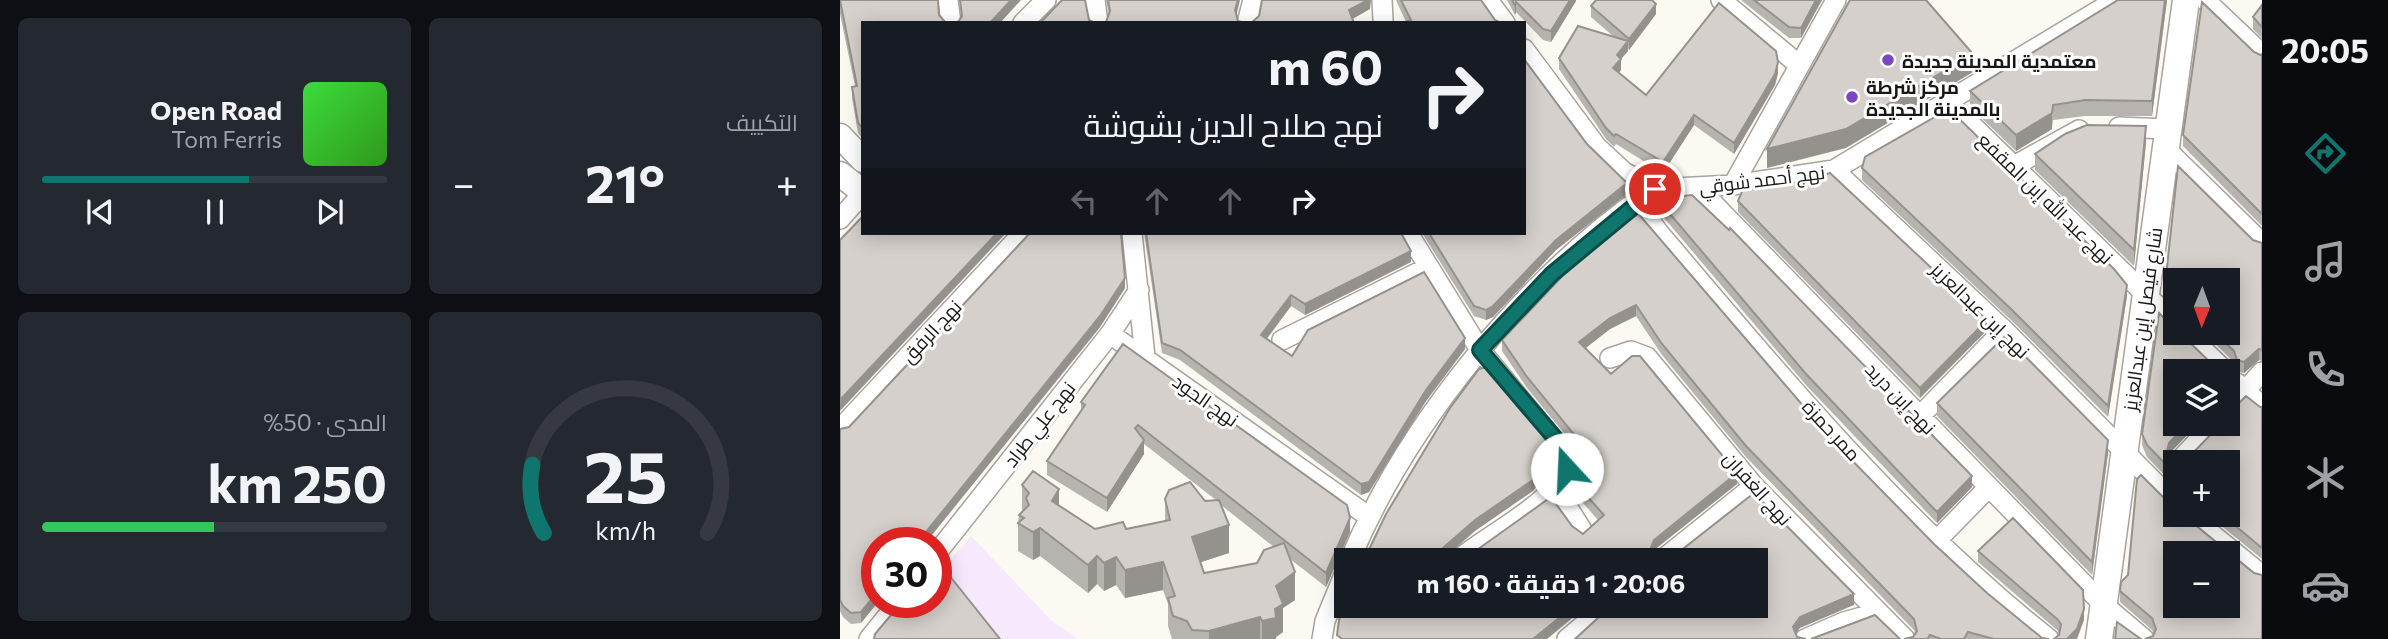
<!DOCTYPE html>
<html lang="ar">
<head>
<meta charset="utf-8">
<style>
  body { margin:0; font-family:Commissioner,Cairo,sans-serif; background:#242831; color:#f1f3f6; direction:rtl; height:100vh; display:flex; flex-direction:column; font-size:26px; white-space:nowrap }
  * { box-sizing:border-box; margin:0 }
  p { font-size:23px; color:#9ea1a6 }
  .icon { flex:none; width:38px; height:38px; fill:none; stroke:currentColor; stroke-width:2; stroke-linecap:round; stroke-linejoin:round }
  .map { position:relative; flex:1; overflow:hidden; direction:ltr }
  .details { display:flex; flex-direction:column; gap:18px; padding:18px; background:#0d0f14; width:840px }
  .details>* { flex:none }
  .banner { position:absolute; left:21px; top:21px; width:665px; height:214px; border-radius:0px; box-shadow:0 4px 18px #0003; direction:rtl; background:#171b24; color:#f1f3f6; overflow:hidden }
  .needle { width:46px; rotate:181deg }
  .fabs { position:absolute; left:1323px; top:268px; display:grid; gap:14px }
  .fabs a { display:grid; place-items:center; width:77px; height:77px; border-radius:0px; background:#171b24; box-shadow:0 4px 18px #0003; font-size:35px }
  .speed { position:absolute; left:21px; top:527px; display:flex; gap:14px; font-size:35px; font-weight:700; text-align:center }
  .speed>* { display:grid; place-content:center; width:91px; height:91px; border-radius:50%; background:#171b24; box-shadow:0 4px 18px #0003; line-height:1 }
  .speed .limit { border:10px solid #d22; background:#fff; color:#111 }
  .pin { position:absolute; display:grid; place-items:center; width:60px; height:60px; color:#fff; margin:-30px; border:4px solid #fff; border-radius:50%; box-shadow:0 2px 7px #0007 }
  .me { position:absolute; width:77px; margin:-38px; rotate:340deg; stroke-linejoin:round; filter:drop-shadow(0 0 5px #0008) }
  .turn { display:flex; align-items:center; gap:24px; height:147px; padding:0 28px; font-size:32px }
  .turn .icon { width:91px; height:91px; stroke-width:2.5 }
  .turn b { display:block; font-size:49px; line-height:60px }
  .lanes { display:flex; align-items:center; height:66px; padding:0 28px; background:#0003; justify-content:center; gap:35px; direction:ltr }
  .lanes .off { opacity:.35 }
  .big { font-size:52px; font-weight:700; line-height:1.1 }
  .details .card { flex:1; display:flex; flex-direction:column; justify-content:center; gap:10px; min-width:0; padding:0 24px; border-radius:10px; background:#242831 }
  .details .dial { align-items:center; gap:0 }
  .dial svg { height:182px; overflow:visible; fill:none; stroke:#363941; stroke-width:7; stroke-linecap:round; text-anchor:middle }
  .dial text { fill:#f1f3f6; stroke:none }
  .song { display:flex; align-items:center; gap:21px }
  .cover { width:84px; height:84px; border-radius:10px; background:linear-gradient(135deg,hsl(120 70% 55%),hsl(110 70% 35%)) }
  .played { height:7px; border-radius:4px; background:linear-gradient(90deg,#0f766e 60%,#363941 60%) }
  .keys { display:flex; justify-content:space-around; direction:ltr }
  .heat { display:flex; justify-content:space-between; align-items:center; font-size:38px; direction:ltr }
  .charge { height:10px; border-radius:5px; background:linear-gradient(90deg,#34c759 50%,#363941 0) }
  .details .tiles { flex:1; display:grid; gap:18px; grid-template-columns:repeat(2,1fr) }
  .trip { position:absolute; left:494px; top:548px; width:434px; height:70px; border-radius:0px; background:#171b24; box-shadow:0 4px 18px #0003; font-weight:700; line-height:70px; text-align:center; direction:rtl }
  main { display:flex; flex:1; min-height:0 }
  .tab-bar { display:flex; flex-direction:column; width:126px; justify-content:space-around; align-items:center; background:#090b0e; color:#9ea1a6 }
  .tab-bar .icon { width:49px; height:49px }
  .tab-bar .current { color:#0f766e }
  .tab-bar b { font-size:32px; color:#f1f3f6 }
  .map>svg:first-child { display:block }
  .education { fill:#f6e9fd }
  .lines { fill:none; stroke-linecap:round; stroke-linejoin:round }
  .minor-casing { stroke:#a8a39e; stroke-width:22 }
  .tertiary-casing { stroke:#a8a39e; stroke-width:27 }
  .secondary-casing { stroke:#a8a39e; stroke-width:29 }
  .minor { stroke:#fff; stroke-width:19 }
  .tertiary { stroke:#fff; stroke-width:24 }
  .secondary { stroke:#fff; stroke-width:26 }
  .wall { fill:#b7b3af; fill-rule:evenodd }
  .shaded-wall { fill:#95928e }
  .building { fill:#d5d0cb; stroke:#95928e; stroke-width:2; fill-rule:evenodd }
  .route-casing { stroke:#0a4d48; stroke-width:18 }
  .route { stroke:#0f766e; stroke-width:12 }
  .poi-dot { fill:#7948c0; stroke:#fff; stroke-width:2.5 }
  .labels { text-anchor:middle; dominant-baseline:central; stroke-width:6; stroke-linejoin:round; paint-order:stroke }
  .poi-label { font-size:19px; font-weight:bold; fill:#191715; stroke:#fff; text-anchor:start }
  .street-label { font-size:19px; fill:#191715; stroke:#fff }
</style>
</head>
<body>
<main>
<nav class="tab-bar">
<b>20:05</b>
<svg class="icon current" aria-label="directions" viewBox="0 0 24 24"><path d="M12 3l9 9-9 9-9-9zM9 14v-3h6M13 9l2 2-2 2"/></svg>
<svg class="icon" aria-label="music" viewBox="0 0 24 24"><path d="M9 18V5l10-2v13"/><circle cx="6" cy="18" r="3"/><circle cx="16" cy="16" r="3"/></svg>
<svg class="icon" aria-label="phone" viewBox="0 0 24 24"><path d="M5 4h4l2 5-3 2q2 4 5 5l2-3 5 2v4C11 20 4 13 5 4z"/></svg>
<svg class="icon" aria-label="climate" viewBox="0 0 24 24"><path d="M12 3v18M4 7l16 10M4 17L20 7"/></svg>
<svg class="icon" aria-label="car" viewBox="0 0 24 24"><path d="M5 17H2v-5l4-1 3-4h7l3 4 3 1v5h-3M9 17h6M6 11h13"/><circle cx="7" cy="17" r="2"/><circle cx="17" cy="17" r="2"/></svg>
</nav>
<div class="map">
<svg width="1422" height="639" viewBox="0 0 1422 639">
  <rect width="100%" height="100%" fill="#fcf8f2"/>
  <path class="education" d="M131,536l80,84 27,19h-90l-51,-64z"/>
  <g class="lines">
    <g class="minor-casing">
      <path id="minor" d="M108,0l3,23
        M255,0l3,23
        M542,0l1,20
        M648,0l17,23
        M881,0l77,64
        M1365,0l57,54
        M183,23l23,-23
        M407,23l6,-23
        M684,49l73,98 27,25 31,17 78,-4 101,-15 282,-170
        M1108,102l227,221
        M1279,127l48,2
        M1326,149l96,94
        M1172,167l67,-37
        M994,170l170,160 171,173
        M893,185l103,-185
        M858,188l407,418 39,33
        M796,202l23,31c121,142 243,290 390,406
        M0,219l23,-26
        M292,233l13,124
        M568,233l72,117 87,106c4,40 -82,79 -109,104
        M1345,332l40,39
        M270,334l258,182
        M442,340l147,-73
        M770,358l21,-7 16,6 107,129 151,153
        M1397,383l25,23
        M1388,409l34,-37
        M1079,417l85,-87
        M0,429l183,-196
        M1338,462l36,-38
        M716,489l26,41
        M1347,514l75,61
        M1098,539l50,-51
        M96,554l174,-220 29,-44
        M510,560c56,-135 175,-281 295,-365
        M822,560l92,-74
        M29,639l30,-37
        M482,639l3,-18 21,-51
        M727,639l39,-33
        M965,639l39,-17 32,-9"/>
    </g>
    <g class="tertiary-casing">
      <path id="tertiary" d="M0,136l23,24
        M0,174l23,18"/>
    </g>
    <g class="secondary-casing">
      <path id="secondary" d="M1259,639l87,-639"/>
    </g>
    <use href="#minor" class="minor"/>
    <use href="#tertiary" class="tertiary"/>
    <use href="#secondary" class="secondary"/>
  </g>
  <path class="wall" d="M0,0l23,23v116l-5,-6 -6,-35v-11l3,-1 -15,-72z
    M266,0h134l-131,15z
    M556,0h85l14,20 -89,2z
    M667,0h69v1l-25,41 -8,-2 -27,-28 -1,3z
    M901,0h81l-21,38h-12z
    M1327,0l-15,116h-67l-32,4 -1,9 -36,22 -46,-44v-16z
    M1422,5v33l-9,-9v-12z
    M751,6l65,8 -27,36 -1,-2v3l-7,8v11l-2,3 27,22 132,-22 -3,12 -41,69 -40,-29 -31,48 -47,-29 -2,3 -8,-8 -47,-70v-11l55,-21 -23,-20z
    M1414,52l6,3 2,-1v172l-79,-80v-11z
    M1306,142l-12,124 -99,-96v-16z
    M747,144l40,50 -71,56 -63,67 -7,3 -12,-4 -52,-83h102z
    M1338,166l75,74 9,3v118l-3,-1 -15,13 -7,-2 -3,-9 -31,-30h25v-52h-53v26l-10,-9v-12z
    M1022,168l265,128 -19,121 -96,-96 -150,-141z
    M833,197l299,290 -35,36 -131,-138 -147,-173v-11z
    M898,201l249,129 -67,68 -182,-186z
    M796,211l199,232 99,101 53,49 55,45 7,1h-145l9,-2 2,-3 -1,-4 -168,-173 -84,-102 -26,-39 -26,13 -24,19 25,26 126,110 -83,66 -2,6 1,1 7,3h-193v-3l105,-31 11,8 15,-14 -29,-33v-11l8,-14v-13l-50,-61 -25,-37v-11z
    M304,233h257l10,29 -106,53 -14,-9 -24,33 25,17 173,-7 -39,52 -57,91 -8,3 -181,-135 -18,-7z
    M285,288l-25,39 -239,296 -10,1 -8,-7 -3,-6v-182l9,-2z
    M283,344l227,188 -24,55 -36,-28 5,41 -12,8v24l-7,5v2h-104l-4,-13v-22l-5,-14 -38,8 -9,-13 -12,6 -7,-7 -9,9 -48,-37 -7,4 -15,-9v-28l1,-8 3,-3v-27l37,20 36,24h31l39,-8v-22l51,1 -72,-56v10l-37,58 -60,-37v-14l34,-50v-9zM381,505l53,42 -17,16 -53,10 -3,-11 28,-9z
    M1097,403l171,50 -16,122 -155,-159z
    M1420,407h2v152l-55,-45h21l-41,-55z
    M1302,434l27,20 -1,3 2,3 5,2v24l-28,-29 -5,-12z
    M1335,514l79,59 -101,63 1,-2 -2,-4 -32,-28v-11l8,-16z
    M1138,551l106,69 -25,15v-2l-2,-3 -79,-68z"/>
  <path class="shaded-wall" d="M171,0h10l-21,23h-10z
    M398,0h2l-5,21v-11z
    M528,0h3l-1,9 -21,12v-11z
    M730,0h6v1l-25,41v-11z
    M976,0h6l-21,38v-10z
    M1325,0h2l-15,116v-15z
    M676,2v10l-1,3v-10z
    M816,4v10l-27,36v-11z
    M788,41v10l-7,8v11l-8,9v-11l4,-13z
    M1133,54v18l-127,76 -79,20v-19z
    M938,62v11l-3,12 -41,69v-11z
    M1212,113v16l-36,22v-16z
    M854,115v10l-31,48v-11z
    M1306,126v16l-12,124v-16z
    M787,183v11l-71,56 -63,67 -7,3v-10l70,-70z
    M157,233h9l-166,178v-11z
    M571,251v11l-106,53v-11z
    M285,278v10l-25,39 -174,215h-8z
    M1287,285v11l-19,121v-11z
    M451,295v11l-30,40v-11z
    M796,305v11l-26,13 -31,24v-11l31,-24z
    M1147,320v10l-67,68v-10z
    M625,338v11l-39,52 -57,91 -8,3v-11l65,-94z
    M1419,349v11l-15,13v-11z
    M1347,424h11l-29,30 -3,11v-11l3,-11z
    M304,440v14l-37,58v-14z
    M1268,440v13l-16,122v-13z
    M714,449l-1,18 -20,24 -58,40 -33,29h-13z
    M897,473v11l-83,66 -4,10v-10l4,-10z
    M1132,476v11l-35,36v-11z
    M219,489v27l-7,-15z
    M510,518v14l-24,55v-14z
    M389,525v28l-37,12v-28z
    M200,528v28l-7,4v-28z
    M257,556v28l-9,9v-28z
    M276,557v28l-12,6v-28z
    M323,562v28l-38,8v-28z
    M455,572v28l-12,8v24l-7,5v2h-14v-18l14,-35z
    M37,593v9h1l-17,21v-11z
    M1014,594v11l-54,23 -7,10v-11l7,-10z
    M734,606h13l-40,33h-14z
    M1244,609v11l-7,19h-10z
    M420,617v22h-51v-8z"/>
  <path class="building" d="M0,0h98l1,15 7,8h-83v105l-5,-5 -6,-36 5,-1z
    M120,0h51l-21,23h-35l3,-1 4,-6z
    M222,0h23l4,20 6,3h-55z
    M268,0h130l-3,10 3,11 7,2h-142l3,-1 4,-11z
    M422,0h106l-19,10 5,13h-103l8,-7z
    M561,0h80l14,20 6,3h-99l9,-3z
    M672,0h58l-19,31 -8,-2 -27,-27 -1,3z
    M756,0h56l4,4 -27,35 -38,-33z
    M914,0h62l-15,28 -12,-1z
    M1010,0h76l47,54 -127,75 -79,20z
    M1278,0h47l-13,101 -67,-1 -32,5 -1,8 -36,22 -46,-44z
    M1362,2l52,50 6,3 2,-1v160l-79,-79z
    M879,3l57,48 2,11 -3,12 -41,69 -40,-28 -31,47 -47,-28 -2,2 -8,-8 -47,-70 19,-32 50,15 -11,14 4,4 -8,9 33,27z
    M1422,5v22l-9,-10z
    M684,59l63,85 40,39 -71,57 -63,66 -7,4 -12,-4 -45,-73h95z
    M1109,109l165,160 13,16 -19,121 -96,-96 -150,-142 3,-11z
    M1247,125l59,1 -12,124 -99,-96 30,-20z
    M1338,166l75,74 9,3v107l-3,-1 -15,13 -7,-2 -3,-9 -20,-19h14v-52h-53v15l-10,-10z
    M990,173l157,147 -67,68 -182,-187 5,-12 58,-7z
    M831,190l2,7 19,-2 37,35 1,-2 242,248 -35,36 -131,-138 -147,-173z
    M796,211l199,232 99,101 53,49 55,45 7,1h-55l-26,-7 -4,7h-23l-11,-4 -3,4h-23l9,-2 4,-6 -3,-12 -168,-173 -84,-102 -26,-39 -26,13 -31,24 32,32 21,-18h8l97,117 -83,67 -4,10 3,7 7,3h-191l-2,-3 84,-60 21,29 11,8 21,-19 -35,-39 8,-14v-24l-50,-61 -25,-37 67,-71z
    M23,216v17h134l-157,167v-160z
    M190,233h91l4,45 -25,38 -182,226h-41v51l-16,19 -10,1 -8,-7 -3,-6v-171l9,-2z
    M306,233h255l10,18 -106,53 -14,-9 -30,40 31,21 16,-26 116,-58 41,66 -39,52 -57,92 -8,2 -181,-134 -18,-7z
    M1319,313l16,16v3h4l37,36 7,3h-48v53h12l-18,19 -3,11 4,6 8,2h-3v12l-28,-29 -5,-11z
    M1165,336l103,104 -16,122 -155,-159z
    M283,344l224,161 3,13 -24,55 -188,-148 -3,3 9,12 -37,58 -60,-37 38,-56 -4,-3z
    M647,367l67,82 -1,7 -20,24 -58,40 -46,40h-65l22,-46 64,-106 29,-39z
    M1406,396l14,11h2v141l-41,-34h7v-52h-46l5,-3 34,-35h7v-15l8,-3z
    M193,471l26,18 -7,12 43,28 28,-7 3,7 44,-9 -5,-21 4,-9 21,-8 15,19 14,-1 10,25 -37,12 12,36 53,-10 7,-13 20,-7 11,29 -19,14 7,18 -8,5 1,9 -14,3 -2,-4 -51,14 -17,-1 -5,-9 -14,-5 -5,-18 7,-2 -12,-34 -38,8 -9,-13 -12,6 -7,-7 -9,9 -48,-37 -7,4 -15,-9 6,-5 -5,-3 10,-10 -3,-7 3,-5 -7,-8z
    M1301,475l25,25 9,4v10h7l72,59 8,2v64h-117l8,-3 3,-7 -4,-11 -32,-27 1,-9 7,-7 9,-96zM1335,553h53v53h-53z
    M914,493l100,101 -54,23 -7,10 4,10 9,2h-231l36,-33h144v-46h-89l4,-1z
    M1173,518l70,72 1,19 -7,20 -10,10h-13l5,-4 2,-11 -4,-5 -79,-68z
    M97,560l63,79h-126l1,-5 27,-32h34v-41z
    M506,598v8h228l-41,33h-191l-5,-4 2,-15z
    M1035,615l25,24h-89z
    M1277,622l24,17h-26z"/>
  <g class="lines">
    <g class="route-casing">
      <path id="route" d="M727,469v-13l-7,-12 -80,-94 72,-76 103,-85"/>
    </g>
    <use href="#route" class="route"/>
  </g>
  <g class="poi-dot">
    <circle cx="1048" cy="60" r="7"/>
    <circle cx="1012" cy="97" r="7"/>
  </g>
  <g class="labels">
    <g class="poi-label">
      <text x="1062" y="60">معتمدية المدينة جديدة</text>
      <text x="1026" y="86">مركز شرطة<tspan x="1026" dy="22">بالمدينة الجديدة</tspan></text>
    </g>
    <g class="street-label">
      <text transform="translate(922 179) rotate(-7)">نهج أحمد شوقي</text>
      <text transform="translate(1206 198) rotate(44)">نهج عبد الله إبن المقفع</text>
      <text transform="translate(1141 310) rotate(44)">نهج إبن عبدالعزيز</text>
      <text transform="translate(1302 319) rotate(-82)">شارع فيصل إبن عبدالعزيز</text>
      <text transform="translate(91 331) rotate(-47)">نهج الرفق</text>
      <text transform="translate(1061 398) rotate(46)">نهج إبن دريد</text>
      <text transform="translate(366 400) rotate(35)">نهج الجود</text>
      <text transform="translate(199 424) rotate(-52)">نهج علي طراد</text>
      <text transform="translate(992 430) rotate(47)">ممر حمزة</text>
      <text transform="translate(918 488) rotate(48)">نهج الغفران</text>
    </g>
  </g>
</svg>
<div class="fabs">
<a><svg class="needle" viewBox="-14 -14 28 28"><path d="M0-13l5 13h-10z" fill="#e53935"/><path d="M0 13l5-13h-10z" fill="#9ea1a6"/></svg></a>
<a><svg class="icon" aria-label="layers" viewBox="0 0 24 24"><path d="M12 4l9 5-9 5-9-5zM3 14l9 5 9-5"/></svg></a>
<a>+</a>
<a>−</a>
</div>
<div class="speed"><div class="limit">30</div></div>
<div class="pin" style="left:815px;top:189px;background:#d93025"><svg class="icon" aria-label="arrive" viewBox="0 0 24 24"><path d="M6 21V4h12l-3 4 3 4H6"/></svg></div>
<svg class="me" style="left:727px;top:469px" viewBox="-20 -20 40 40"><circle r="19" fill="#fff"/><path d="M0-13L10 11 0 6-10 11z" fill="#0f766e"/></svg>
<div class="trip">20:06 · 1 دقيقة · 160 m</div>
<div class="banner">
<div class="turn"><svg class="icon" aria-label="right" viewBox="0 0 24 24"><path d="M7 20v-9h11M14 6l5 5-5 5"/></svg><div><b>60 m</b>نهج صلاح الدين بشوشة</div></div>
<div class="lanes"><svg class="icon off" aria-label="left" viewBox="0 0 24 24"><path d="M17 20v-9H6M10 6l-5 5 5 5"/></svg><svg class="icon off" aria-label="ahead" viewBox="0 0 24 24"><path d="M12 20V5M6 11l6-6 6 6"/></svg><svg class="icon off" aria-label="ahead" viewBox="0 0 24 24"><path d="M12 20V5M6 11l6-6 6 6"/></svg><svg class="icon" aria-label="right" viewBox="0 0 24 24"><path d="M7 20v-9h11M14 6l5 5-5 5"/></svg></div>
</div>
</div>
<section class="details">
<div class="tiles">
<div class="card"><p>التكييف</p>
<div class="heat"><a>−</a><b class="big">21°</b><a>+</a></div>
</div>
<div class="card">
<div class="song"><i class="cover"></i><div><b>Open Road</b><p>Tom Ferris</p></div></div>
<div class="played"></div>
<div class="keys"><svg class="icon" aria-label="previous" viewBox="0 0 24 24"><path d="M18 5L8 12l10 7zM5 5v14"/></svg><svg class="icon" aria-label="pause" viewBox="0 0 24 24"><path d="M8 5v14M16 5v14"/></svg><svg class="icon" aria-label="next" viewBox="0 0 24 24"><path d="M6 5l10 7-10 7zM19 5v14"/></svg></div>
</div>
<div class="card dial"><svg viewBox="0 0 100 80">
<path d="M14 69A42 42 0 1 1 86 69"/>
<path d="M14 69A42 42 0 0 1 9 39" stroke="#0f766e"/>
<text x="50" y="56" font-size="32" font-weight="700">25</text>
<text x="50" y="72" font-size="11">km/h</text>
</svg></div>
<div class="card"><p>المدى · 50%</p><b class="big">250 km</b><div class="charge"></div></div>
</div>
</section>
</main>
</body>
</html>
